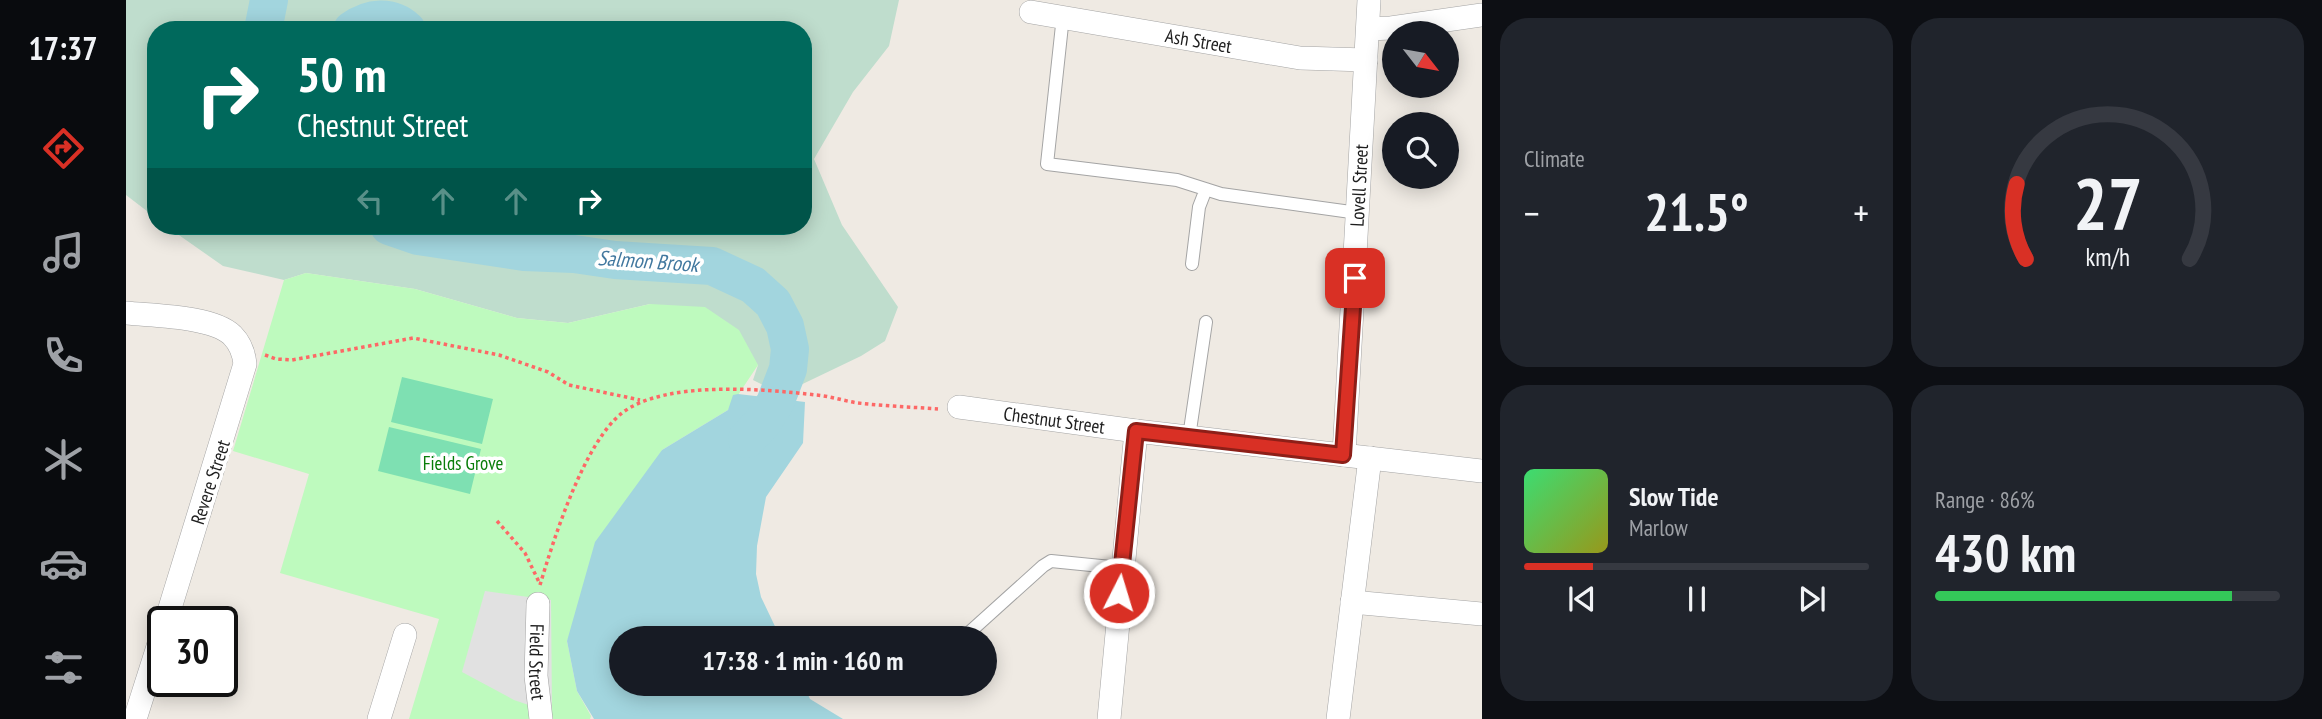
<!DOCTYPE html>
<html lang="en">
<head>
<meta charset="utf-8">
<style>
  body { margin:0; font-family:"PT Sans Narrow",sans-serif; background:#20242c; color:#f1f3f6; height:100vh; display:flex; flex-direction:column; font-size:26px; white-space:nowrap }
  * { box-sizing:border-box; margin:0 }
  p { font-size:23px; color:#9ea1a6 }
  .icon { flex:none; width:38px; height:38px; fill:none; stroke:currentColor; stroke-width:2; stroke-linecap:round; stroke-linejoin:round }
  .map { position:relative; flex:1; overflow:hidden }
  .panel { display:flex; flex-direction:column; gap:18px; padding:18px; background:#0d0f14; width:840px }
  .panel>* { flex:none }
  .banner { position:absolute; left:21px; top:21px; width:665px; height:214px; border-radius:28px; box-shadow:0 4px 18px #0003; background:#00695c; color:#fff; overflow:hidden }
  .needle { width:46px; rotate:121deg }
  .controls { position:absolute; left:1256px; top:21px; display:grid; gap:14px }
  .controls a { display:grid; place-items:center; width:77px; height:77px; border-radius:50%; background:#171b24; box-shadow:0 4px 18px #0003; font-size:35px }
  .speed { position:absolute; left:21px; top:606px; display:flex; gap:14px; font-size:35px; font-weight:700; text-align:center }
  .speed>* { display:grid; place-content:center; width:91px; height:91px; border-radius:50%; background:#171b24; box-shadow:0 4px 18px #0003; line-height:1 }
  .speed .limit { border:4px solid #111; border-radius:10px; background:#fff; color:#111 }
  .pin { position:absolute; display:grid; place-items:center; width:60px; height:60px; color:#fff; margin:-30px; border-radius:14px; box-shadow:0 4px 10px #0006 }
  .me { position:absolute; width:77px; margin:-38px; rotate:5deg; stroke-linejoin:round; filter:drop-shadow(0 0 5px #0008) }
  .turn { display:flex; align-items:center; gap:24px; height:147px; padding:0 35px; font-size:32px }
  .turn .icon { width:91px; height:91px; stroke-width:2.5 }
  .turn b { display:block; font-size:49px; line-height:60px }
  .lanes { display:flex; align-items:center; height:66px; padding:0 35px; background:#0003; justify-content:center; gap:35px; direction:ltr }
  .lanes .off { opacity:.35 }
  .big { font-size:52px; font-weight:700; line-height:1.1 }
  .panel .card { flex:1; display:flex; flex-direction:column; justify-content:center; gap:10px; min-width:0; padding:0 24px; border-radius:28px; background:#20242c }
  .panel .dial { align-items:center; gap:0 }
  .dial svg { height:182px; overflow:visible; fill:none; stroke:#363941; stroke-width:7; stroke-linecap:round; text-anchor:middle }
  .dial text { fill:#f1f3f6; stroke:none }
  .song { display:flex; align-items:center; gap:21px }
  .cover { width:84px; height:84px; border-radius:10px; background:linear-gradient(135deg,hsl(140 70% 55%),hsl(60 70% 35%)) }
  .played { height:7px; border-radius:4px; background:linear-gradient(90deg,#d93025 20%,#363941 20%) }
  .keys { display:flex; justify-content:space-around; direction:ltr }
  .heat { display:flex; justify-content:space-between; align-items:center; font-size:38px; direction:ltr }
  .charge { height:10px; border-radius:5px; background:linear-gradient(90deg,#34c759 86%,#363941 0) }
  .panel .tiles { flex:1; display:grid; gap:18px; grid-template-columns:repeat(2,1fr) }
  .trip { position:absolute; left:483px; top:626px; width:388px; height:70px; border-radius:35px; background:#171b24; box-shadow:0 4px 18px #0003; font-weight:700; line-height:70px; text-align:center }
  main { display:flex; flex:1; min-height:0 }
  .dock { display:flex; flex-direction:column; width:126px; justify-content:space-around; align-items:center; background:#090b0e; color:#9ea1a6 }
  .dock .icon { width:49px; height:49px }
  .dock .selected { color:#d93025 }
  .dock b { font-size:32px; color:#f1f3f6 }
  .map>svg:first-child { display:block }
  .wetland { fill:#bfddcd }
  .park { fill:#befabe }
  .pitch { fill:#7ee0b2 }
  .parking { fill:#e1e1e1 }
  .water { fill:#a2d5de }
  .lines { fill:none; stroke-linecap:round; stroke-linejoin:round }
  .river { stroke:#a2d5de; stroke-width:38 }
  .service-casing { stroke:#a4a4a4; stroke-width:14 }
  .minor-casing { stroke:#a4a4a4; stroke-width:24 }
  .path { stroke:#fd6866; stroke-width:3.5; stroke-dasharray:3.5 3.5; stroke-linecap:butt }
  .service { stroke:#fff; stroke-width:12 }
  .minor { stroke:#fff; stroke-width:23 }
  .route-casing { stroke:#8d1f18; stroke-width:18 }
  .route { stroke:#d93025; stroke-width:12 }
  .labels { text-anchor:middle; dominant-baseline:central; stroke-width:7; stroke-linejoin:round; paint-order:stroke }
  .street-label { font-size:19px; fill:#1d1d1d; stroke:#fff }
  .park-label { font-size:19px; fill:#097d09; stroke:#fff }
  .water-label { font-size:21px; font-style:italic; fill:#42789f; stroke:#fff }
</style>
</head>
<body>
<main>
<nav class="dock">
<b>17:37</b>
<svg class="icon selected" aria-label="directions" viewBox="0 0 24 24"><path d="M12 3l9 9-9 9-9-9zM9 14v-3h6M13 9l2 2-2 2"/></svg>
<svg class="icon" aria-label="music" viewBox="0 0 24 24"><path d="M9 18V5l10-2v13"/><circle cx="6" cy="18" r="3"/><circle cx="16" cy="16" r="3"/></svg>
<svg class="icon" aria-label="phone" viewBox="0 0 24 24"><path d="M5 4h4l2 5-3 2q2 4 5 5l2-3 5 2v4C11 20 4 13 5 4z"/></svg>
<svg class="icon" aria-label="climate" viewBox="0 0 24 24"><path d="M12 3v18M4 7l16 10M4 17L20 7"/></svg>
<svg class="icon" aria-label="car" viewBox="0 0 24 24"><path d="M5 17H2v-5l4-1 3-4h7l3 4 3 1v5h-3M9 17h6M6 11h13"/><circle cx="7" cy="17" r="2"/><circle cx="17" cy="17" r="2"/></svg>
<svg class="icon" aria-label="filters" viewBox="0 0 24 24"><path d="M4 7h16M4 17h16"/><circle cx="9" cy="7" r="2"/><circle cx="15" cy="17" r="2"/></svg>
</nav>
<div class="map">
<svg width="1356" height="719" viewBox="0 0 1356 719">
  <rect width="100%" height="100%" fill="#efeae3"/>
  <path class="wetland" d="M0,0h773l-10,46 -36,46 -39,67 28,66 56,82 -13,34 -24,15 -73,35 -21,-4 -14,-7 5,-15 -108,-61 -82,19 -51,-5 -102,-29 -109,-16 -22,7 -61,-14 -57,-40h637v-196h-647v188l-30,-23z"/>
  <path class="park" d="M180,273l109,16 102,29 51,5 82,-19 55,3 34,23 19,35 -30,45 -66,40 -95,191 10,50 14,25 -1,3h-181l30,-100 -159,-46 29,-99 -76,-23 51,-171z"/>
  <path class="pitch" d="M276,377l91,22 -11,45 -91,-22z
    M263,427l92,22 -11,45 -92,-23z"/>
  <path class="parking" d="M359,591l66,9 1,113 -38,-13 -52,-28z"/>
  <path class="water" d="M612,394l67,8 -2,41 -37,54 -9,49 -1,28 5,23 20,42h-160v45h182l7,15 33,20h-249l-17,-28 -10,-50 28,-99 67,-92 66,-40 5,-15z"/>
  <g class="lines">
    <path class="river" d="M137,30l6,-30
      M226,30c18,-13 39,-15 55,0
      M263,226l29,10 106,16 50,2 41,6 97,6 41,19 20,18 12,23 5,23 -2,20 -13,34 -13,20 -15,16"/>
    <g class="service-casing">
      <path id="service" d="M937,16l-16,148 130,16 44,14 137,19
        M1066,264l7,-57 7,-18
        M1063,437l17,-115
        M836,639l81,-73 8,-5 70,7"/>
    </g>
    <g class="minor-casing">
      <g id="minor">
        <path id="s1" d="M905,12l269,46 66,2"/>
        <path d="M1242,29l23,-1 91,-13"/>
        <path d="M0,313c28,3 86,3 106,22 8,8 12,19 13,29l-79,257"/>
        <path id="s2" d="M833,407l177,24 346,40"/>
        <path id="s3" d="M1218,455l25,-455"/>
        <path d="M1226,602l130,12"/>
        <path id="s4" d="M412,604l-2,72 5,43"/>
        <path d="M9,719l28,-88"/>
        <path d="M253,719l26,-84"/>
        <path d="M983,719l27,-288"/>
        <path d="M1212,719l32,-261"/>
      </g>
    </g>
    <path class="path" d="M139,355l11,4 16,1 121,-22 86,17 49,17 21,13 71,15
      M371,521l28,32 14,29
      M414,585c14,-47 44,-142 82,-172 43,-33 142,-24 194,-18 14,1 28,6 42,8 26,3 53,4 80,6"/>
    <use href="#service" class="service"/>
    <use href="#minor" class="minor"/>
  </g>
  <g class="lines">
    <g class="route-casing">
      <path id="route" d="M993,593l17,-162 207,24 12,-177"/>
    </g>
    <use href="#route" class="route"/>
  </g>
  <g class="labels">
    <g class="street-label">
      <text stroke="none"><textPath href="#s1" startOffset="170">Ash Street</textPath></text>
      <text stroke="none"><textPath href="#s3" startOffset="270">Lovell Street</textPath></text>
      <text stroke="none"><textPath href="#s2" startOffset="96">Chestnut Street</textPath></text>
      <text transform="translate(84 482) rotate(-72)">Revere Street</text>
      <text stroke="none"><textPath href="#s4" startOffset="58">Field Street</textPath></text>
    </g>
    <g class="park-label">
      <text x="337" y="463">Fields Grove</text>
    </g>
    <g class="water-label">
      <text transform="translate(522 261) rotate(4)">Salmon Brook</text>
    </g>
  </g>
</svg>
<div class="controls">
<a><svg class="needle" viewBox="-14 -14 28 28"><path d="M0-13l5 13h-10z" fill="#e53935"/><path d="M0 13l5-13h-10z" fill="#9ea1a6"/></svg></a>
<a><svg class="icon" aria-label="search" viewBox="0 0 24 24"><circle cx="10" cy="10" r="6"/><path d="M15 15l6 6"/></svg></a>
</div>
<div class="speed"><div class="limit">30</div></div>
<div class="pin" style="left:1229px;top:278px;background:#d93025"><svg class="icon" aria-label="arrive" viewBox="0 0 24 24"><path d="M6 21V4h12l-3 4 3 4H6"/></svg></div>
<svg class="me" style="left:993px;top:593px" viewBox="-20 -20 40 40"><circle r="17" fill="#d93025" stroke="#fff" stroke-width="3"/><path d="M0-11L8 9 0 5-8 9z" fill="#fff"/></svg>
<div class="trip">17:38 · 1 min · 160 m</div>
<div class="banner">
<div class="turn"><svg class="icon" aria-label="right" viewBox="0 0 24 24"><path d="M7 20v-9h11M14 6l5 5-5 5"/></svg><div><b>50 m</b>Chestnut Street</div></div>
<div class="lanes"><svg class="icon off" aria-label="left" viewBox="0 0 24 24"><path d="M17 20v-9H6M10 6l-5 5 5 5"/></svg><svg class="icon off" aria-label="ahead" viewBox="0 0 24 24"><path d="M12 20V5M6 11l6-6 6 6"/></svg><svg class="icon off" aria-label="ahead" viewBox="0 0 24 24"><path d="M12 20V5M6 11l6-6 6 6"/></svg><svg class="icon" aria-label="right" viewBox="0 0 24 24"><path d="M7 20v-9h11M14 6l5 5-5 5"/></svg></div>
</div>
</div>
<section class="panel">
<div class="tiles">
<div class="card"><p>Climate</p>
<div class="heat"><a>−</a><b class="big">21.5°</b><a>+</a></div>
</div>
<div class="card dial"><svg viewBox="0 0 100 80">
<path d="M14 69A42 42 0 1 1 86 69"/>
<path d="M14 69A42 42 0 0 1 10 36" stroke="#d93025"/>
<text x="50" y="56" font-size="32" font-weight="700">27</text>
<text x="50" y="72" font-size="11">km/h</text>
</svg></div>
<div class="card">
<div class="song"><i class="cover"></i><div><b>Slow Tide</b><p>Marlow</p></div></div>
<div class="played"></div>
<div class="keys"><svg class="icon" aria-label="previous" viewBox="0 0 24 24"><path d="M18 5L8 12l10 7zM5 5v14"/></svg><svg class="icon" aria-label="pause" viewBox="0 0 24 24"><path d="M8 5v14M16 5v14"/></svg><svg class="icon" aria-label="next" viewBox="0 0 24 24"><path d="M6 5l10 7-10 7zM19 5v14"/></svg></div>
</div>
<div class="card"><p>Range · 86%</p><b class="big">430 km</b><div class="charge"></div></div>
</div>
</section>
</main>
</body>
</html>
